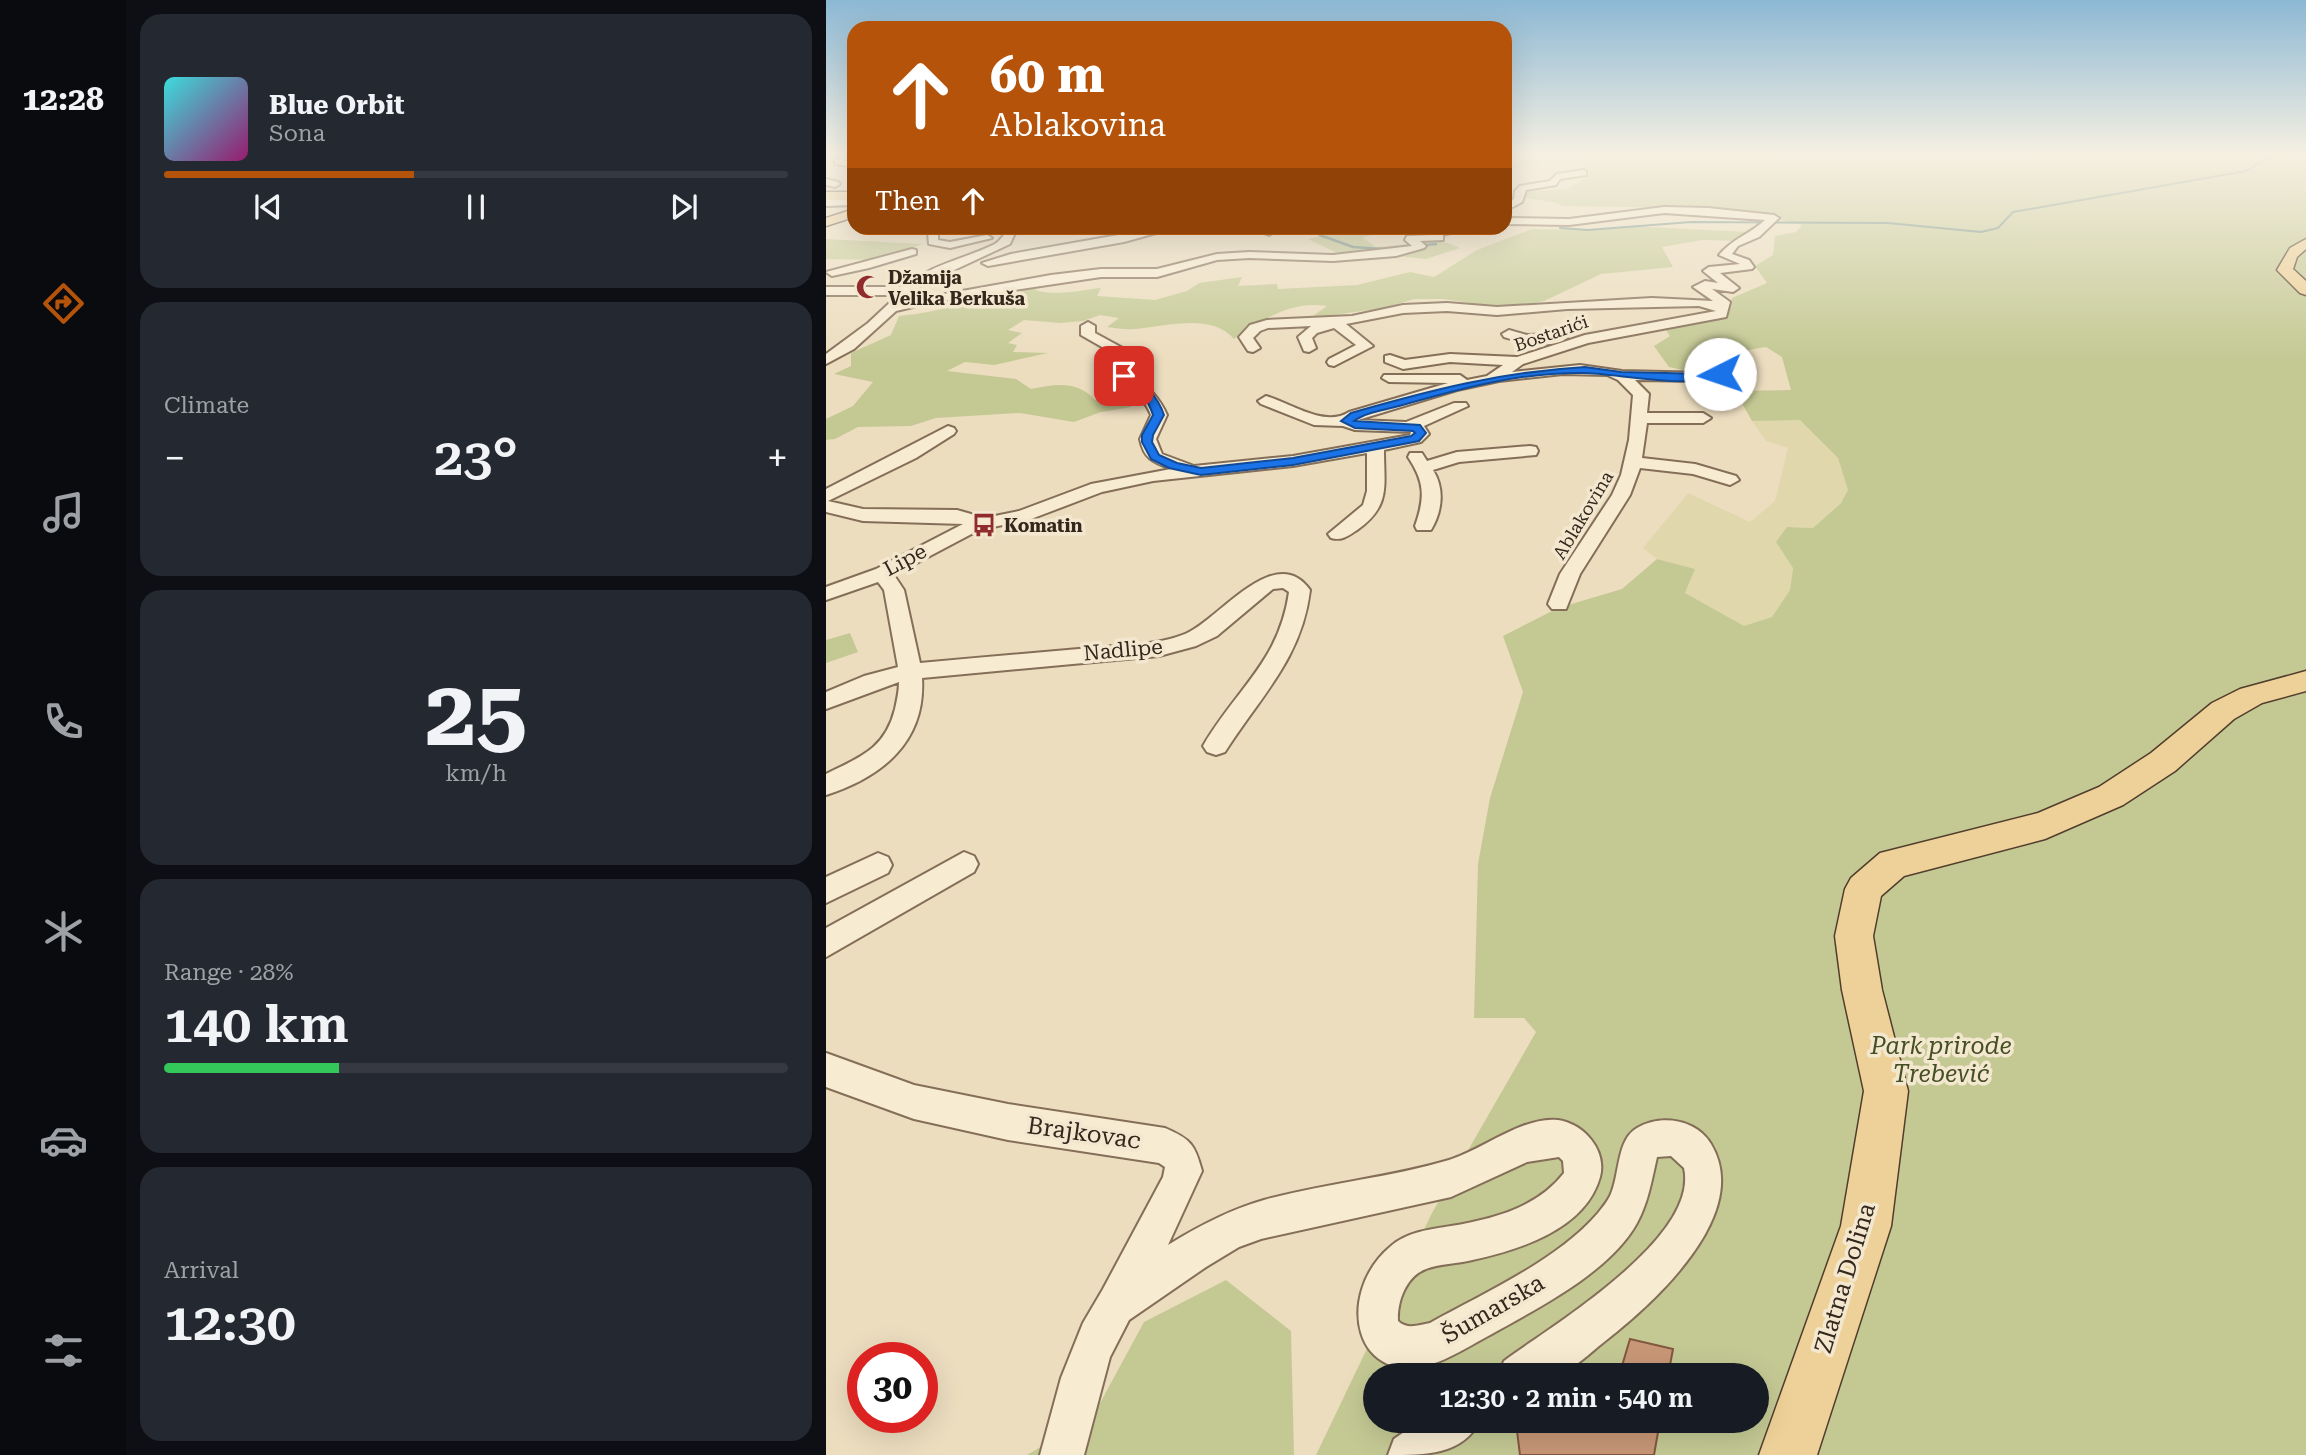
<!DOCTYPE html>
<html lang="en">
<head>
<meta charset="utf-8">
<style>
  body { margin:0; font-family:"Roboto Serif",serif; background:#242831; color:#f1f3f6; height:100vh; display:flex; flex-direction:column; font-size:26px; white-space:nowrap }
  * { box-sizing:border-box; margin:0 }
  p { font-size:23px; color:#9ea1a6 }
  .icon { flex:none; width:38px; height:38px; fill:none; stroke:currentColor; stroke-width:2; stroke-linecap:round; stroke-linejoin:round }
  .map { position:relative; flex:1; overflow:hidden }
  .sheet { display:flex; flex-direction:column; gap:14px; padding:14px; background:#0d0f14; width:700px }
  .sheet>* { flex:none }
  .banner { position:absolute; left:21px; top:21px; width:665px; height:214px; border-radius:21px; box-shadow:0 7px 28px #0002; background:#b45309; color:#fff; overflow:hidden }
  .speed { position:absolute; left:21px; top:1342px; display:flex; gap:14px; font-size:35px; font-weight:700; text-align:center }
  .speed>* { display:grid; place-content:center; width:91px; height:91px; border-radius:50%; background:#171b24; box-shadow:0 7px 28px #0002; line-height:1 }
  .speed .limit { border:10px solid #d22; background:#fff; color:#111 }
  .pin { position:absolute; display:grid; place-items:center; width:60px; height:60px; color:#fff; margin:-30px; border-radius:14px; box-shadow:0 4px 10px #0006 }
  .me { position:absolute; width:77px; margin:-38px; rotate:266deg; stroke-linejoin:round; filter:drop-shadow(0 0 5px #0008) }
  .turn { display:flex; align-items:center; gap:24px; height:147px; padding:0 28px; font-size:32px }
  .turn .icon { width:91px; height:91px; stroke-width:2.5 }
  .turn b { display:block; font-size:49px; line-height:60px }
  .then { display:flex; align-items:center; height:66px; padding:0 28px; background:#0003; gap:14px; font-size:26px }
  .big { font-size:52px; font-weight:600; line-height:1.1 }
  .sheet .widget { flex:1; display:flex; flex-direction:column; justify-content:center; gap:10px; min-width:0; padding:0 24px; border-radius:21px; background:#242831 }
  .sheet .dial { align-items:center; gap:0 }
  .dial b { font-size:91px; line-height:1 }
  .song { display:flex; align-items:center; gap:21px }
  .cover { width:84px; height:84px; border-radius:10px; background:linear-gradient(135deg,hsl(180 70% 55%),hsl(320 70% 35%)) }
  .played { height:7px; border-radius:4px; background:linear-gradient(90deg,#b45309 40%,#363941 40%) }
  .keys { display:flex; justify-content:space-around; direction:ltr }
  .heat { display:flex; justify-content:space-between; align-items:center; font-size:38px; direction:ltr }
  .charge { height:10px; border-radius:5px; background:linear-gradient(90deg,#34c759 28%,#363941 0) }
  .trip { position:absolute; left:537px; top:1363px; width:406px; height:70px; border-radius:35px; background:#171b24; box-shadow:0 7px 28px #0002; font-weight:600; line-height:70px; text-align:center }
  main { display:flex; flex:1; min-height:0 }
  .tabs { display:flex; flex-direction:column; width:126px; justify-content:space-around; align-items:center; background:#090b0e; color:#9ea1a6 }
  .tabs .icon { width:49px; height:49px }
  .tabs .current { color:#b45309 }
  .tabs b { font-size:32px; color:#f1f3f6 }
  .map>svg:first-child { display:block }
  .farmland { fill:#e1d7ad }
  .green { fill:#c4c994; fill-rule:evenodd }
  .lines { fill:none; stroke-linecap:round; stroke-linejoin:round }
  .stream-far1 { stroke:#6a8b82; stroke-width:2 }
  .stream { stroke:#6a8b82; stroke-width:2.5 }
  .building { fill:#c89777; stroke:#82583f; stroke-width:2 }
  .minor-casing { stroke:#846e58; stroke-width:4 }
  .major-casing { stroke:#513d2d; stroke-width:3 }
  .minor { fill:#f7ebd2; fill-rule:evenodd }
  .major { fill:#eed198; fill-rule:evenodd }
  .route { fill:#1a73e8; stroke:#114b97; stroke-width:2 }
  .labels { text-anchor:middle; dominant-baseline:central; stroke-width:7; stroke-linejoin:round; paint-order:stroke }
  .far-poi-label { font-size:18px; font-weight:bold; fill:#34271c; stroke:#f3e8cf; text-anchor:start }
  .far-street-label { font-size:18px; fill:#34271c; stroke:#f3e8cf }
  .street-label { font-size:21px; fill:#34271c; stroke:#f3e8cf }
  .near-park-label { font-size:24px; font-style:italic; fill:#454f24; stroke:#f3e8cf }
  .near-street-label { font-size:24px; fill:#34271c; stroke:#f3e8cf }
</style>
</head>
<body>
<main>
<nav class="tabs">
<b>12:28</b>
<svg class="icon current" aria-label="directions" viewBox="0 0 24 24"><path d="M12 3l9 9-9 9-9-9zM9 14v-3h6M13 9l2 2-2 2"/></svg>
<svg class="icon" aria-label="music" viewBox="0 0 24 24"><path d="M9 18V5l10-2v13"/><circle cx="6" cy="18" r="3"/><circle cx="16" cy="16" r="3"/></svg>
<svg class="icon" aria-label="phone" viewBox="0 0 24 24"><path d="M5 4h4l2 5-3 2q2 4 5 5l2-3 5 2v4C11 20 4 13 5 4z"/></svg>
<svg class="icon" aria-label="climate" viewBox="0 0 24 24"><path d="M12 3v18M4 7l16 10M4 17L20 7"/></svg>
<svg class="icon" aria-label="car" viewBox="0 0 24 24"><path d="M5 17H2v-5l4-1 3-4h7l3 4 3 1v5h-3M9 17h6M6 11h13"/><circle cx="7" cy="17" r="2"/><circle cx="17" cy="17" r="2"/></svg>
<svg class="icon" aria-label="filters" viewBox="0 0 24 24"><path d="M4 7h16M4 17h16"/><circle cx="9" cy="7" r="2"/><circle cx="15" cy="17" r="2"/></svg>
</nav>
<section class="sheet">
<div class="widget">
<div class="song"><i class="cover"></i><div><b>Blue Orbit</b><p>Sona</p></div></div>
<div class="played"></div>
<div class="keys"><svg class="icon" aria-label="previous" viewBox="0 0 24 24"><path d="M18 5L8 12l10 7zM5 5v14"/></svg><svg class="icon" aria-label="pause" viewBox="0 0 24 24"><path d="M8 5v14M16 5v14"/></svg><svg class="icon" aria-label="next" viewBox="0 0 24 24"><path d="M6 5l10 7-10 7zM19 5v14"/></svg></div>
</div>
<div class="widget"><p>Climate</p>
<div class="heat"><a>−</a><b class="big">23°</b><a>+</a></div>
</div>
<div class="widget dial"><b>25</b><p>km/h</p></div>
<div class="widget"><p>Range · 28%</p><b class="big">140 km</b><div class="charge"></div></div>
<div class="widget"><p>Arrival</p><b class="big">12:30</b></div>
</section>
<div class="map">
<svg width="1480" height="1455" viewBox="0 0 1480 1455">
  <rect width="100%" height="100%" fill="#ecddbf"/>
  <path class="farmland" d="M974,419l38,39 12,36 -37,34 -26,-1 6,40 -3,23 -18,27 -28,10 -59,-34 10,-24 -38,-10 -14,-11 45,-55 62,29 25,-21 13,-53 -22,-7 -14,-20z"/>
  <path class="green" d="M679,154h47l-22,12 -25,6z
    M753,154h727v1301h-990l116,-242 104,-181 -12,-14h-50l4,-154 12,-66 33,-106 -20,-56 55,-28 64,-19 35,-30 38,10 -10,24 59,33 28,-9 18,-27 3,-22 -17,-26 11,-15 26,1 28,-25 7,-13 -10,-32 -38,-38 -48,1 -17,-30 56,-1 -9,-33 -16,-10 -31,5 8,14 -38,9 -36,-8 -15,-21 16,-10 -7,-10 45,-6 20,-7 4,-15 35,-15 -12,-17 18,-11 2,-19 21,-4 6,-7 -21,-5 -1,-5 -86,-7 -132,-2 -4,-3 -34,-5 2,-6 41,-3 22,-14zM550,1376h381v45h-381z
    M802,226l120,6 -10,9 -35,-1 -41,7 11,20 -72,7 -57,27 -23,5 -22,1 -56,-8h-29l-29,9 -75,10 17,-12c-37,-6 -64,14 -93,33 -23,-27 -69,-12 -100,-10 -9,1 -18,-1 -27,-2l12,-9 -19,-3 -17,6 -23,2 -36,-3 -16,10 14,3 -14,10 9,2 -4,7 35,1 -54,12 -29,-3 -18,9 69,8 15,10c24,-5 46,-9 64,11l28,-5 8,12 -30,5 -27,10 -54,-9 -84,5 -25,8 -53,1 -23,12 -9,1v-21l27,-13 20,-24 -39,-8 17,-8v-13l40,-18 8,-19c45,-4 88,-21 133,-28 17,10 50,2 69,0l-4,8 58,4 32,-9 12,-8 43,-6 -4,9 39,-2 1,5 79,-4 53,-13 24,5 43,-27 55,-21 62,1z
    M532,228h53l-49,9 14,10 67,-6 17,7 -34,11 -51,-5 -36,5 -4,-7 -27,-13z
    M0,239l97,5 -46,16 -51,-1z
    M24,633l8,19 -32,11v-23z
    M400,1280l65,51 3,124h-267l66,-39 51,-94z"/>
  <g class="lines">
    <path class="stream-far1" d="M479,228l19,9
      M734,228l28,2 103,-8 197,1 93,9 17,-4 15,-16 233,-41 29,-17"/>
    <path class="stream" d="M494,235l33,12 31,2
      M568,248l42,-4"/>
  </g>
  <path class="building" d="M804,1339l43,10 -5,27h-49z
    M715,1421h119l-6,34h-134l-3,-24z"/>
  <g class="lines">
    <g class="minor-casing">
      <path id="minor" d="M16,154l4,3 -3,4h11v6l-19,-3v-4z
        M757,170l3,1v4l-26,4 -4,6 -30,5 -4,12 -17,9v-7l9,-5 1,-8 5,-5 30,-5 7,-7z
        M0,179l12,3 2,2 -5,3 -9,-2z
        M28,199v6l-28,1v-6z
        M838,207l44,1 66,7 5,3 -20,19 -21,9 -6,8 17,6 5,7 -2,2 -32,4 19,15 -6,4 -21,-3 18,13 -4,15 -138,26 -65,21 -11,8 68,-7 42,6 86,2 35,-5 2,3 -2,3 -35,7 -73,-1 14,14 -2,19h56l8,5 -8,5h-56l-5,35 53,6 41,12 3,4 -9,5 -37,-11 -53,-6 -10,27 -50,79 -14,35h-14l-4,-5 12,-30 52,-79 9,-20 8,-35 4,-45 -15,-15 -11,-5 -44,-1 -64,7 -42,9 -99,30 48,2 48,-19h12l2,3 -44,20 5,8 -8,8 -37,8c0,37 7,56 -27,80 -9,6 -15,11 -26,8l-3,-4 35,-29 4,-14v-38l-74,13 -140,15 -51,11 -71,27 -52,11 -85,45 10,15 16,73c56,-5 113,-10 170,-15 31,-3 65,-2 95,-14 32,-12 90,-94 125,-44 -8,68 -50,107 -85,162l-9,3 -9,-3 -4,-6c33,-57 76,-84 86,-154l-6,-4 -10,1 -56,47 -21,10 -37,10 -237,22c4,64 -40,99 -96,117v-21c34,-17 59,-25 69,-65 2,-9 4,-18 4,-27l-73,27v-17l38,-16 34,-9 -14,-77 -6,-8 -52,18v-13l50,-18 87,-45 -100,-3 -37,-9v-23l122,-63 6,2 2,3 -2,3 -38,24 -88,43 35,8 94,1 28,8 34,-7 72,-27 80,-15c-18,-7 -27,-10 -31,-30l11,-24c-7,-19 -22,-25 -34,-39l-1,-21 -35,-20v-9l7,-4 7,4v7l33,18 3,23c16,11 28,23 36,41l-11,24 6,15 32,12 99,-10 117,-21 1,-3 -56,-2 -12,-4 -29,-1 -53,-21 -3,-3 8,-5c25,7 59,32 83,16l99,-29 -59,-1 -7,-4 2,-3h76l7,5 20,-4 16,-11 -53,-3 -47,7 -18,-7v-6l5,-1 15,5 45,-6 67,3 68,-22 131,-24 -17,-5 -132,3 -70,6 -50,-4 -44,2 -57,11 27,22 -39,20 -5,-1 -2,-3 2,-3 27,-14 -22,-17 -17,5 -5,5 4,10 -7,4 -5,-1 -6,-14 13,-11 -43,2 -8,3 -7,7 7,10 -7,4 -5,-1 -9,-14 11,-12 17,-5 85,-4 51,-11 44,-2 50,4 155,-9 61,3 -20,-14 12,-6 13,2 -15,-12 6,-4 31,-3 -21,-9c13,-16 31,-21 46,-35l-101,-7 -95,12 -64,-1v-6l64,1z
        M97,228h11l4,4v8l12,2 37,-7 5,3 -42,10 -21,-4 -1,-11z
        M332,228h16l-50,14 -136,24 -6,-3 29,-9z
        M426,228h14l8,4 -5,3z
        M623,228h20l-26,7v5l-23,1 6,5 -2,2 -28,8 -63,5 -84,-3 -32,2 -60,17h-56l-167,25 -38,9 -42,38 -28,15v-10l42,-31 30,-28h-72v-8h80c24,-23 59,-28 89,-43 7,-4 8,-11 15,-14l5,3 -5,11 -88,41 -16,16 145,-26 50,-6h56l60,-15 32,-2 84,3 79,-9 -7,-6 2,-4 25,-1v-4z
        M86,249l4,1v4l-47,14 -37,8 -6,-4z
        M683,330l18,5 33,-1 7,4c-15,12 -46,4 -63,-1l-2,-3z
        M704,446l6,1 2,4 -2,4 -77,7 -26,8c12,19 9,42 -2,60h-14l-2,-4c10,-28 10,-44 -7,-69l2,-4h12l5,8 30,-9z
        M138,852l10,4 4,8 -4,8 -148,85v-29z
        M52,853l10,4 4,8 -4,8 -62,30v-26z
        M0,1053l88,32 94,19 157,24c26,11 30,17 37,43l-34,74c31,-19 61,-35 96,-45 61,-17 125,-22 185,-40 33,-10 74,-44 109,-40 26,4 49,30 42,57 -15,54 -85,74 -132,84 -14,3 -29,3 -42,8 -20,7 -29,33 -28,52 9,9 21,4 32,2 54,-30 128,-63 168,-110 4,-5 9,-11 12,-17 10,-20 6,-56 27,-68 24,-14 59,-9 74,16 42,70 -57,159 -107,198 -14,11 -31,28 -48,33 -13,5 -43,1 -58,1l6,-15c47,-35 196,-123 180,-193l-13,-12 -14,1c-5,22 -9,46 -20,66 -27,49 -99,85 -147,112 -17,9 -34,20 -52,27 -85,31 -104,-69 -47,-116 16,-14 40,-17 60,-20 41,-7 86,-18 113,-53l-1,-12 -4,-4 -32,5 -76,35 -190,42 -22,8 -33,20 -77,53 -19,37 -26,98h-44l21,-77 22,-55 20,-34 60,-112 2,-10 -6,-4 -151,-23 -94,-21 -88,-32z
        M594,1421h60c-18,34 -54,34 -92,34l6,-16z"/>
    </g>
    <g class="major-casing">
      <path id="major" d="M0,192h28v8h-28z
        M28,209v8l-28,9v-8z
        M1480,239v10l-9,8 -4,12 13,12v14l-6,-2 -23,-23 13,-22z
        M1480,671v20l-44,12 -28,16 -59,52 -52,34 -78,34 -141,37 -23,20 -8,40 9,54 26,101 -17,135 -74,229h-58l82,-229 23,-135 -22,-101 -7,-54 10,-47 6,-11 29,-25 158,-40 61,-26 52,-34 61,-50 28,-14z"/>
    </g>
    <use href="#minor" class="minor"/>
    <use href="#major" class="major"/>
  </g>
  <linearGradient id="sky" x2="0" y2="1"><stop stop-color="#8cb8d4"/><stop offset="0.43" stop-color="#f6f0e2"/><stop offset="1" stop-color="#f6f0e2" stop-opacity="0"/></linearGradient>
  <rect width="1480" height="358" fill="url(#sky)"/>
  <path class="route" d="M759,367l36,5 87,2 12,-3 5,3c-26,17 -110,-1 -142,-1 -63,-1 -124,16 -184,33 -14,4 -33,6 -45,15l66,4 6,8 -7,8 -126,24 -92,10 -32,-7 -18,-9 -9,-17v-7l11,-20c-8,-24 -17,-25 -34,-39l8,-2c18,10 30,21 37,41l-11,20 -1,7 7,13 18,8 24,5 92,-10 118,-22 4,-3 -2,-2 -58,-3 -14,-7 10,-8c80,-23 150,-41 234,-46z"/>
  <defs>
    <g id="mosque-bare" transform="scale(1.89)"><path d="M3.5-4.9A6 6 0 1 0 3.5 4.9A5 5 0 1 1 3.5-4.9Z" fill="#902b2e" stroke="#f3e8cf" stroke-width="2.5" paint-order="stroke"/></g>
    <g id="bus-bare" transform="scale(1.89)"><path d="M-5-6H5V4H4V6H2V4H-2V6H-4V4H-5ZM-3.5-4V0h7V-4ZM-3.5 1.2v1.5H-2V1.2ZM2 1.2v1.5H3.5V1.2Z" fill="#902b2e" stroke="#f3e8cf" stroke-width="2.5" paint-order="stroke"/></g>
  </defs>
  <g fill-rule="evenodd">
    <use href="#mosque-bare" x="42" y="287"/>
    <use href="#bus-bare" x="158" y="525"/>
  </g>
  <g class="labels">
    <g class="far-poi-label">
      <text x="62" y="277">Džamija<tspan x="62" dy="21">Velika Berkuša</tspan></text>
      <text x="178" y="525">Komatin</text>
    </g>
    <g class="far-street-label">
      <text transform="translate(725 333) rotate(-19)">Bostarići</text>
      <text transform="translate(757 515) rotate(-59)">Ablakovina</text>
    </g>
    <g class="street-label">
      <text transform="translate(79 560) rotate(-28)">Lipe</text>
      <text transform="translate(297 650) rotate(-5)">Nadlipe</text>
    </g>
    <g class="near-park-label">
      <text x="1115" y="1046">Park prirode<tspan x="1115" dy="28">Trebević</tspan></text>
    </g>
    <g class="near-street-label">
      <text transform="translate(258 1133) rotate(8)">Brajkovac</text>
      <text transform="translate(1019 1278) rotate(-73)">Zlatna Dolina</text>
      <text transform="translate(667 1309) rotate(-30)">Šumarska</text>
    </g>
  </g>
</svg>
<div class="speed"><div class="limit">30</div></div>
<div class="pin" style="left:298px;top:376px;background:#d93025"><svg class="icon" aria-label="arrive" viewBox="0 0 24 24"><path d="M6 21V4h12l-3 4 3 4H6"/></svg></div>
<svg class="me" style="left:894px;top:374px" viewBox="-20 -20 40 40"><circle r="19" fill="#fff"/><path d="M0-13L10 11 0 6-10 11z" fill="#1a73e8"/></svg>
<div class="trip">12:30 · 2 min · 540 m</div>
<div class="banner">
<div class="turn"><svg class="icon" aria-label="ahead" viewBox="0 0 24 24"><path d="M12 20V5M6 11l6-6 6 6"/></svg><div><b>60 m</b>Ablakovina</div></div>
<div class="then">Then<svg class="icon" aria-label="ahead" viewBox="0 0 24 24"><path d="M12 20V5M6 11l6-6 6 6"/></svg></div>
</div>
</div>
</main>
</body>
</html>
